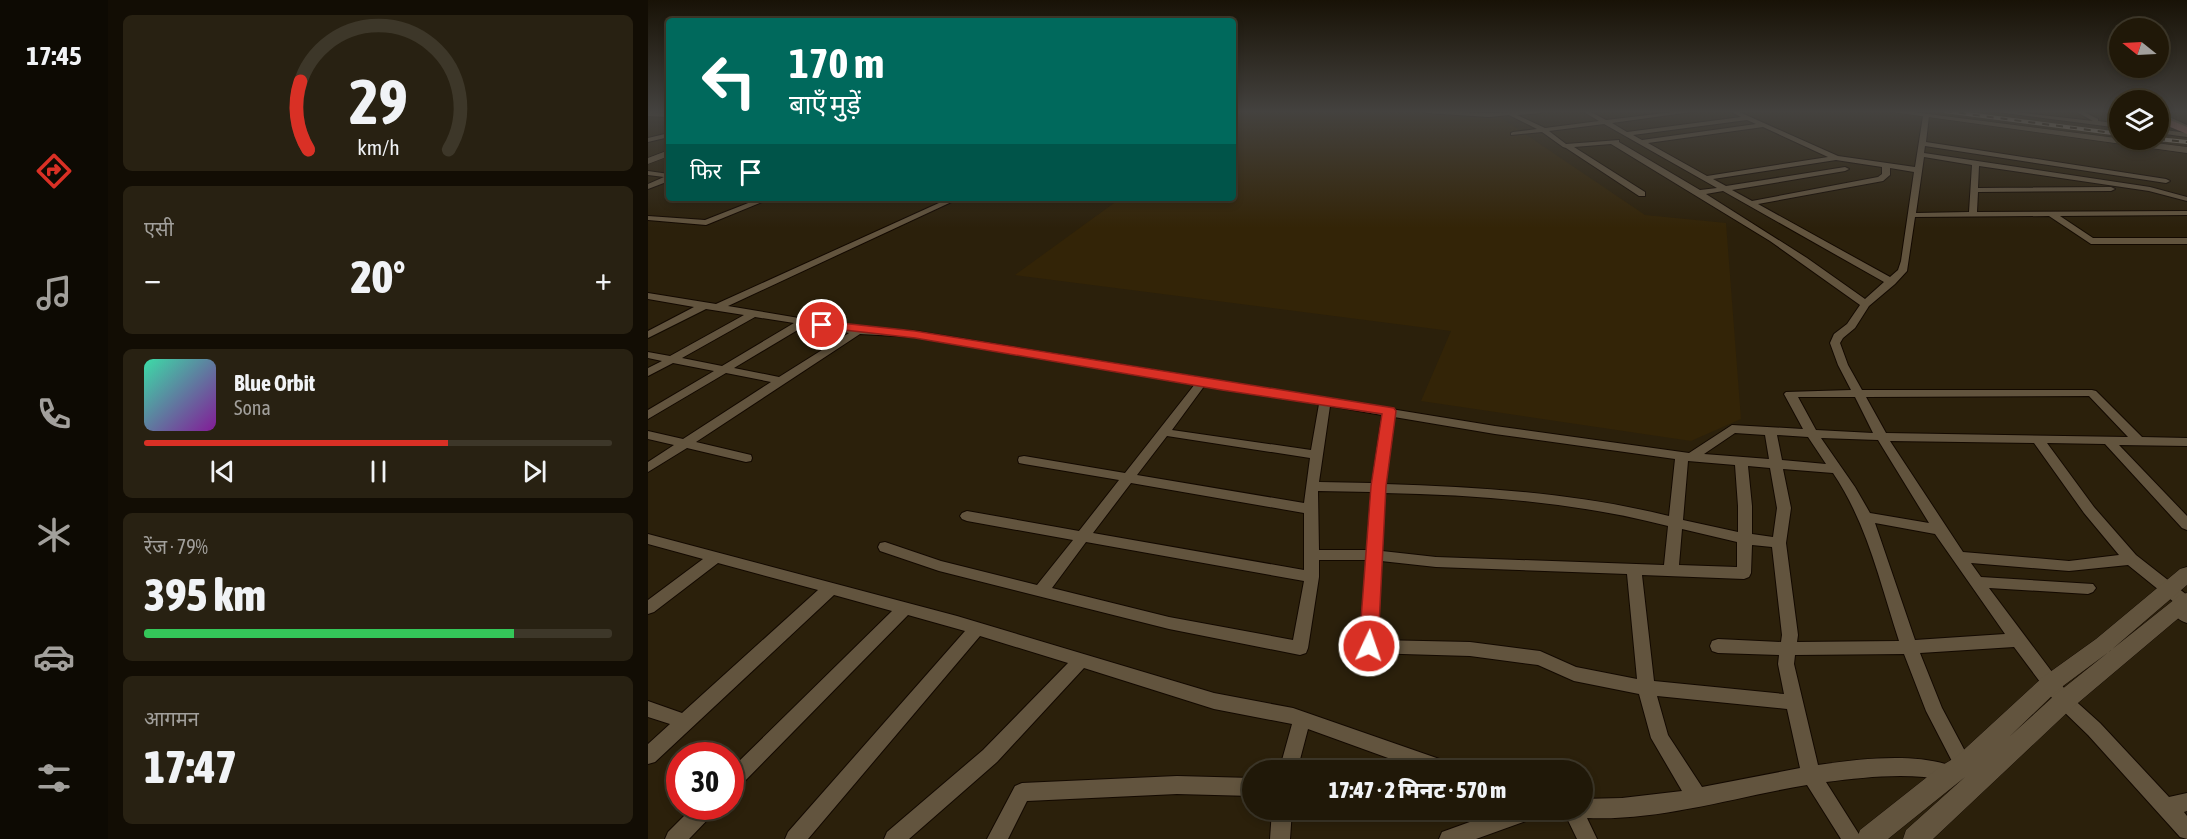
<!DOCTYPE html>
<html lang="hi">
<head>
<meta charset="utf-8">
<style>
  body { margin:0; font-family:"Asap Condensed","Noto Sans Devanagari",sans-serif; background:#282112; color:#f1f3f6; height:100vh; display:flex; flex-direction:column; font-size:22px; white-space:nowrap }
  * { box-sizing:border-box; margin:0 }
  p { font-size:20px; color:#a2a09c }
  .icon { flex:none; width:33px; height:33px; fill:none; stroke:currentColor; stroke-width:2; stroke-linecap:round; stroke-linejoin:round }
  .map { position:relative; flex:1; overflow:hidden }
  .sheet { display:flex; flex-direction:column; gap:15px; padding:15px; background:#120d04; width:540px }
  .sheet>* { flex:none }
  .hud { position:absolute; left:18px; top:18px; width:570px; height:183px; border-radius:6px; box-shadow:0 3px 9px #0003,0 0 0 2px #3d3729; background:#00695c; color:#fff; overflow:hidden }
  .needle { width:39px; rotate:288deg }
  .tools { position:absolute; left:1461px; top:18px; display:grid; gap:12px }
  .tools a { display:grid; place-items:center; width:60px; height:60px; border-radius:50%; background:#201808; box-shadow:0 3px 9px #0003,0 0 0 2px #3d3729; font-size:30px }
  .speed { position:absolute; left:18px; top:742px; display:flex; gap:12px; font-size:30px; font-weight:700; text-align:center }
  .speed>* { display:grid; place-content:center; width:78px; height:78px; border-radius:50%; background:#201808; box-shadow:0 3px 9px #0003,0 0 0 2px #3d3729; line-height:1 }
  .speed .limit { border:9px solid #d22; background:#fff; color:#111 }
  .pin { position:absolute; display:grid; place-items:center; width:51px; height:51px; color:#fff; margin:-26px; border:3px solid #fff; border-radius:50%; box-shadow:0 2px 6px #0007 }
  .me { position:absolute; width:66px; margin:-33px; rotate:3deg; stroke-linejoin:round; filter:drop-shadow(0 0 4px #0008) }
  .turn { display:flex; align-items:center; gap:21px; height:126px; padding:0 24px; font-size:27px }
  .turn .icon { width:78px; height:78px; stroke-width:2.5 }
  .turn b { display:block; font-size:42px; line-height:51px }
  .then { display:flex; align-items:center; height:57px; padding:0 24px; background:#0003; gap:12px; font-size:22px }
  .big { font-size:45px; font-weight:800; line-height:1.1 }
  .sheet .widget { flex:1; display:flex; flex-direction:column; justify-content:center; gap:9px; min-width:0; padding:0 21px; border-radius:9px; background:#282112 }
  .sheet .dial { align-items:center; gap:0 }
  .dial svg { height:156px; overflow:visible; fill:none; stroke:#3d3729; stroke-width:7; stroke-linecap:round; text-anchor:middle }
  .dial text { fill:#f1f3f6; stroke:none }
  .song { display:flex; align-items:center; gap:18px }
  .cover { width:72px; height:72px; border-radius:9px; background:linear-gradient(135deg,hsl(160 70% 55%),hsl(290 70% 35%)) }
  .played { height:6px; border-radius:3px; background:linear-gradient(90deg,#d93025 65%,#3d3729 65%) }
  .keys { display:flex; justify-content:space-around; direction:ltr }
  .heat { display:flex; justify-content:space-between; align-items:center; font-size:33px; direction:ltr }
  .charge { height:9px; border-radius:4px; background:linear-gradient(90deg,#34c759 79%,#3d3729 0) }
  .trip { position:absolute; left:594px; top:760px; width:351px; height:60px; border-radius:30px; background:#201808; box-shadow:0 3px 9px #0003,0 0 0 2px #3d3729; font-weight:800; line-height:60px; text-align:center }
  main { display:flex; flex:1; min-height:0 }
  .tabs { display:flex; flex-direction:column; width:108px; justify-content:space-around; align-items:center; background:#0d0a03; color:#a2a09c }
  .tabs .icon { width:42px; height:42px }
  .tabs .on { color:#d93025 }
  .tabs b { font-size:27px; color:#f1f3f6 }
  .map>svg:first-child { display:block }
  .built { fill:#332407 }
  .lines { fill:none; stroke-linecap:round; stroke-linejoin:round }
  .minor-casing { stroke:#130900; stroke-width:2 }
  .tertiary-casing { stroke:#130900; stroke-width:1 }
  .primary-casing { stroke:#130900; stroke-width:2 }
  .minor { fill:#62543e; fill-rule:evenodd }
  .tertiary { fill:#62543e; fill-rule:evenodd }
  .primary { fill:#a56c69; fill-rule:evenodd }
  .rail-casing { stroke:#988e7e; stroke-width:4 }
  .rail { stroke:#221603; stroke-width:2; stroke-dasharray:7; stroke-linecap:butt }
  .route { fill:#d93025; stroke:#8d1f18; stroke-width:1.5 }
</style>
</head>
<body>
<main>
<nav class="tabs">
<b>17:45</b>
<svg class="icon on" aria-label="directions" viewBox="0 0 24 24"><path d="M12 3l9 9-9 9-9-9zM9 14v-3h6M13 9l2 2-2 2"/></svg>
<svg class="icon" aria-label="music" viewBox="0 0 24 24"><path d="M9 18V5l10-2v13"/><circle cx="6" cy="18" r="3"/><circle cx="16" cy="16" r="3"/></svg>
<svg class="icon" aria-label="phone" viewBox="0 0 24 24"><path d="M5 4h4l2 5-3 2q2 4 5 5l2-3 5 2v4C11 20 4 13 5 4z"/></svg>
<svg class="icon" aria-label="climate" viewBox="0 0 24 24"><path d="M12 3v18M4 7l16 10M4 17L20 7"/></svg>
<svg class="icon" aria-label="car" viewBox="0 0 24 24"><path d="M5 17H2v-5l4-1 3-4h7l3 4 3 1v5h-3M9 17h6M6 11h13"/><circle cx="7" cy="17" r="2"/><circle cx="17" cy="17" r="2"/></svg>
<svg class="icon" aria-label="filters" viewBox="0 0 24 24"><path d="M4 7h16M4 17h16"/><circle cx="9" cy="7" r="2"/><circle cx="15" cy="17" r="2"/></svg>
</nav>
<section class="sheet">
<div class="widget dial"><svg viewBox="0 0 100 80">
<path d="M14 69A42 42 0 1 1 86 69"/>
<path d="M14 69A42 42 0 0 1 10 34" stroke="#d93025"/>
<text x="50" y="56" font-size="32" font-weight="700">29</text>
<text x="50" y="72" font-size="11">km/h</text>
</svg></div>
<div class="widget"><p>एसी</p>
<div class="heat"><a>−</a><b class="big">20°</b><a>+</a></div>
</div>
<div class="widget">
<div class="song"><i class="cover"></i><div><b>Blue Orbit</b><p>Sona</p></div></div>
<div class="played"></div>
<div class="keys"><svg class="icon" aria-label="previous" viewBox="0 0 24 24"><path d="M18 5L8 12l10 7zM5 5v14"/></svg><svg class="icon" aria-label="pause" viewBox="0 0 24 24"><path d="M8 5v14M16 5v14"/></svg><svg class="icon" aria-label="next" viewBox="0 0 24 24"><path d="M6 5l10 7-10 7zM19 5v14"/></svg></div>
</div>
<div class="widget"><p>रेंज · 79%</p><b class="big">395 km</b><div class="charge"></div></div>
<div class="widget"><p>आगमन</p><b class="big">17:47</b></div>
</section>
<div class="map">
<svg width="1539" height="839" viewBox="0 0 1539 839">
  <rect width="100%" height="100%" fill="#2b200b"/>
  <path class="built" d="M593,111h250l154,104 81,8 15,196 -50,22 -270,-40 30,-70 -436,-56 106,-77h112v-81z"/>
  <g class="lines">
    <g class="minor-casing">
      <path id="minor" d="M776,111l65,2 54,-2 -3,2 -23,2 28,13 54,-7 -17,-10h7l17,9 76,-9h16l-86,12 15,9 114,-15 -11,-6h7l101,45 77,11 8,-51 3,-2 3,2 -3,26 240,37 4,2 -4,2 -241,-37 -1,7 226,34 37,10v4l-38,-10 -170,-25 -1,22 133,-1 4,2 -4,2 -133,1 -1,20 210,-1v4l-127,1 33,22h94v6h-96l-42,-28 -134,1 -8,54 -12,13 -26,22 -14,22 -12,10 -3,5 8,22 14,25h230l4,1 46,46 45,1v8l-68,-1 68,71v14l-5,-2 -77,-84 -58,-1 47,64 42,48 51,40v28c-8,-2 -13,-8 -17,-15l5,-5 -47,-38 -59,6 -98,-8 10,14 112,7 3,4 -3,4 -5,2 -99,-6 81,108 30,27 69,74 18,-4v18l-3,1 3,4v23l-7,-2 -92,-102 -30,-29 -44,-59 -94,6 22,55 32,60 -2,6 -7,3 -7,-3 -2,6c-10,4 -21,-2 -32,-3 -32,-3 -66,1 -98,5l36,57h-21l-34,-54c-73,12 -146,36 -220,33l10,21h-20l-14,-29h19v-11l40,-1 60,-7 -31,-53 -12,-44 -65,-13 -36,-16 -68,-9 -101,-3 -6,-2 -2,-5 6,-86h-48v17l-11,71 -2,5 -6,2 -131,-26 -230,-58 -59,-20 -2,-4 2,-4 5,-1 56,19 96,24 36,-45 -106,-19 -5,-2 -2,-3 2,-3 5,-2 112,20 40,-51 -95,-16 -5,-1 -1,-3 1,-3 5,-1 101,17 70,-89 -280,-47 -55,-3 -164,108 55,13 1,3 -1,3 -5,1 -59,-14 -39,24v-10l26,-17 -26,-6v-8l35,8 88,-57 -45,-9 -78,46v-9l66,-39 -41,-8 -25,13v-8l14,-7 -14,-3v-6l22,4 74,-41 -38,-6 -58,29v-7l46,-24 -46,-8v-6l68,11 234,-106h10l-232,108 130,22 57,3 580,95 194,27 43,-28 71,4 -19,-35 2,-2 65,-2 -13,-25 -8,-22 4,-9 13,-10 13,-19 -90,-64 -159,-97 -37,3 71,45v4h-6l-73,-48 -3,-1 -21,-15 -31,3v-2l2,-1 24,-3 -28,-14 -20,2 -62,-4zM1099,120l9,4 -114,16 -9,-5zM956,124l113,64 -17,2 -81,-48v-2l-53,4 -17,-13zM1115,127l65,30 -121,19 -59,-33zM1276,157l48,8 -3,47 -53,1zM1188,160l46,7v7l-4,3 -126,24 -20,-11 113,-19 4,-2 -4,-2 -119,19 -13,-7zM1242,168l24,4 -13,89 -3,9 -8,7 -132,-73 125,-23 7,-6zM1075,191l161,91 -19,17 -58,-41 -101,-64zM107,317l39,6 -72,43 -40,-8zM158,325l43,8 -70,44 -45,-9zM557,385l114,19 -8,46 -139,-20zM1441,396l39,41 -242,-4 -20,-36zM1150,397h57l18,36 -57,-3zM682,406l52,9 -10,68 -53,-1zM746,417l101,17 180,25 -6,57c-93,-23 -188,-29 -284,-32zM1087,433l30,2 4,24 -65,-5zM1129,435l31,2 18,27 -44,-4zM519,436l143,22 -6,45 -167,-28zM1173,438l57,2 51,83 -59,-10 -15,-26zM1242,441l144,2 50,70 35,42 -50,6 -106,-9zM1040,461l47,4 3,41v26l-55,-12zM1100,466l22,2 7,40 -4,29 -21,-3v-28zM1135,469l50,4c34,50 47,110 66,168l-102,1 1,-7 -12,-92 5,-35zM483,483l173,30v57l-211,-37zM670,491l53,1 -4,58h-48zM736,493c96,2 191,9 284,33l-4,39 -228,-8 -54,-6zM1227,523l60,11 70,100 -90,6zM1034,529l55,13v25l-58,-2zM438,542l218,39 -11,59 -124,-23 -117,-29zM1104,545l20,2 10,88 -1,7 -63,-3 -6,2 -2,5 2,5 6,2 61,2 -1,9 6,30 -130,-13 -12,-106 102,4 5,-2 2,-4zM733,561l55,6 191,7 10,105 -61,-12 -36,-16 -70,-9 -93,-2zM1256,654l22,57 29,56c-40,-15 -96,-8 -137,-2l-24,-101 1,-9zM1009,696l130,13 13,59 -98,19 -34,-52z
        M1342,111h17l86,10 -18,-10h7l16,8v2l22,3v4z
        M0,112l21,1v4l-21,-1z
        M1510,112l29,13v4l-29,-12z
        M1510,129l29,4v4l-29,-4z
        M21,133v4l-21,5v-4z
        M0,171l21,3v7l-21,8v-5l16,-7 -16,-2z
        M113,198h11l-66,27 -58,-5v-4l57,4z
        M0,534l309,82 257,77 79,15 155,54 7,3 2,6h-33l-116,-42 -11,42h-18l13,-47 -78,-15 -130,-41 -87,94 -88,77h-25l3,-7 96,-82 85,-87 -88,-27 -172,203h-23l3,-7 177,-201 -57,-16 -171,174 -7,3v-22l162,-159 -58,-16 -179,167 -7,2v-20l22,-20 -22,-7v-16l34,12 136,-123 -100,-27 -64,49 -6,2v-14l55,-41 -55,-15z
        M529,776l75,2v18l-75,-2 -150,7 -19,38h-21l28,-53 7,-3z
        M45,807h23l-3,7 -24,25h-24l3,-7z
        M624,810h20l-2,29h-20z
        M855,810h37l-3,7 -61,22h-37l3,-7z"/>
    </g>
    <g class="tertiary-casing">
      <path id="tertiary" d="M1237,111h20l282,36v6z
        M21,150v6l-21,8v-6z
        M1539,567v18l-77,66 -51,38 -50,48 47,-43 124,-99 7,-2v18l-115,97 -139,131h-30l3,-9 59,-53 -77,62h-31l3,-9 81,-64 15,-9 87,-80 53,-38 84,-70z"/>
    </g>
    <g class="primary-casing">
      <path id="primary" d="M1510,115l29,12v7l-29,-12z"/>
    </g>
    <use href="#minor" class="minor"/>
    <use href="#tertiary" class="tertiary"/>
    <use href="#primary" class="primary"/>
    <g class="rail-casing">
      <path id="rail" d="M1297,111l175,23
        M1510,139l29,3"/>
    </g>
    <use href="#rail" class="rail"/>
  </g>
  <linearGradient id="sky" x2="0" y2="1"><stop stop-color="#181206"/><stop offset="0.49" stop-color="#44423f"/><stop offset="1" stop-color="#44423f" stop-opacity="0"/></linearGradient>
  <rect width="1539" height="228" fill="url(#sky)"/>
  <path class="route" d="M174,321l93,10 479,77 2,3 -10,75 -8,160 -3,5 -6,3 -7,-3 -3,-5 12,-160 11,-72 -160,-24 -307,-52 -97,-11v-5z"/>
</svg>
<div class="tools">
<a><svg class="needle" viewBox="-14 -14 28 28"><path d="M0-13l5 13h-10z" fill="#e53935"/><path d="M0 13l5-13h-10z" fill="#a2a09c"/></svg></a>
<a><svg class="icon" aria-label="layers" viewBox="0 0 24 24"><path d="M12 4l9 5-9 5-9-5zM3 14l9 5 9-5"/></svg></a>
</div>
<div class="speed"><div class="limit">30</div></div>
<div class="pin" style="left:174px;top:325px;background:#d93025"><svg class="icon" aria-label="arrive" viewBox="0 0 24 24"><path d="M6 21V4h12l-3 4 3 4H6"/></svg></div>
<svg class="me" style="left:721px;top:646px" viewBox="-20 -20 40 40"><circle r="17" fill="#d93025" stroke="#fff" stroke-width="3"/><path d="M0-11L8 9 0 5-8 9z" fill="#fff"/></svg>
<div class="trip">17:47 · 2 मिनट · 570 m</div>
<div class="hud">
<div class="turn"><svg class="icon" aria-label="left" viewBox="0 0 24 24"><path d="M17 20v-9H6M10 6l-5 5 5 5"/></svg><div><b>170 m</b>बाएँ मुड़ें</div></div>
<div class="then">फिर<svg class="icon" aria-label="arrive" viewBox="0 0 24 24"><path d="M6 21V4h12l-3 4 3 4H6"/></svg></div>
</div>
</div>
</main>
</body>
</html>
